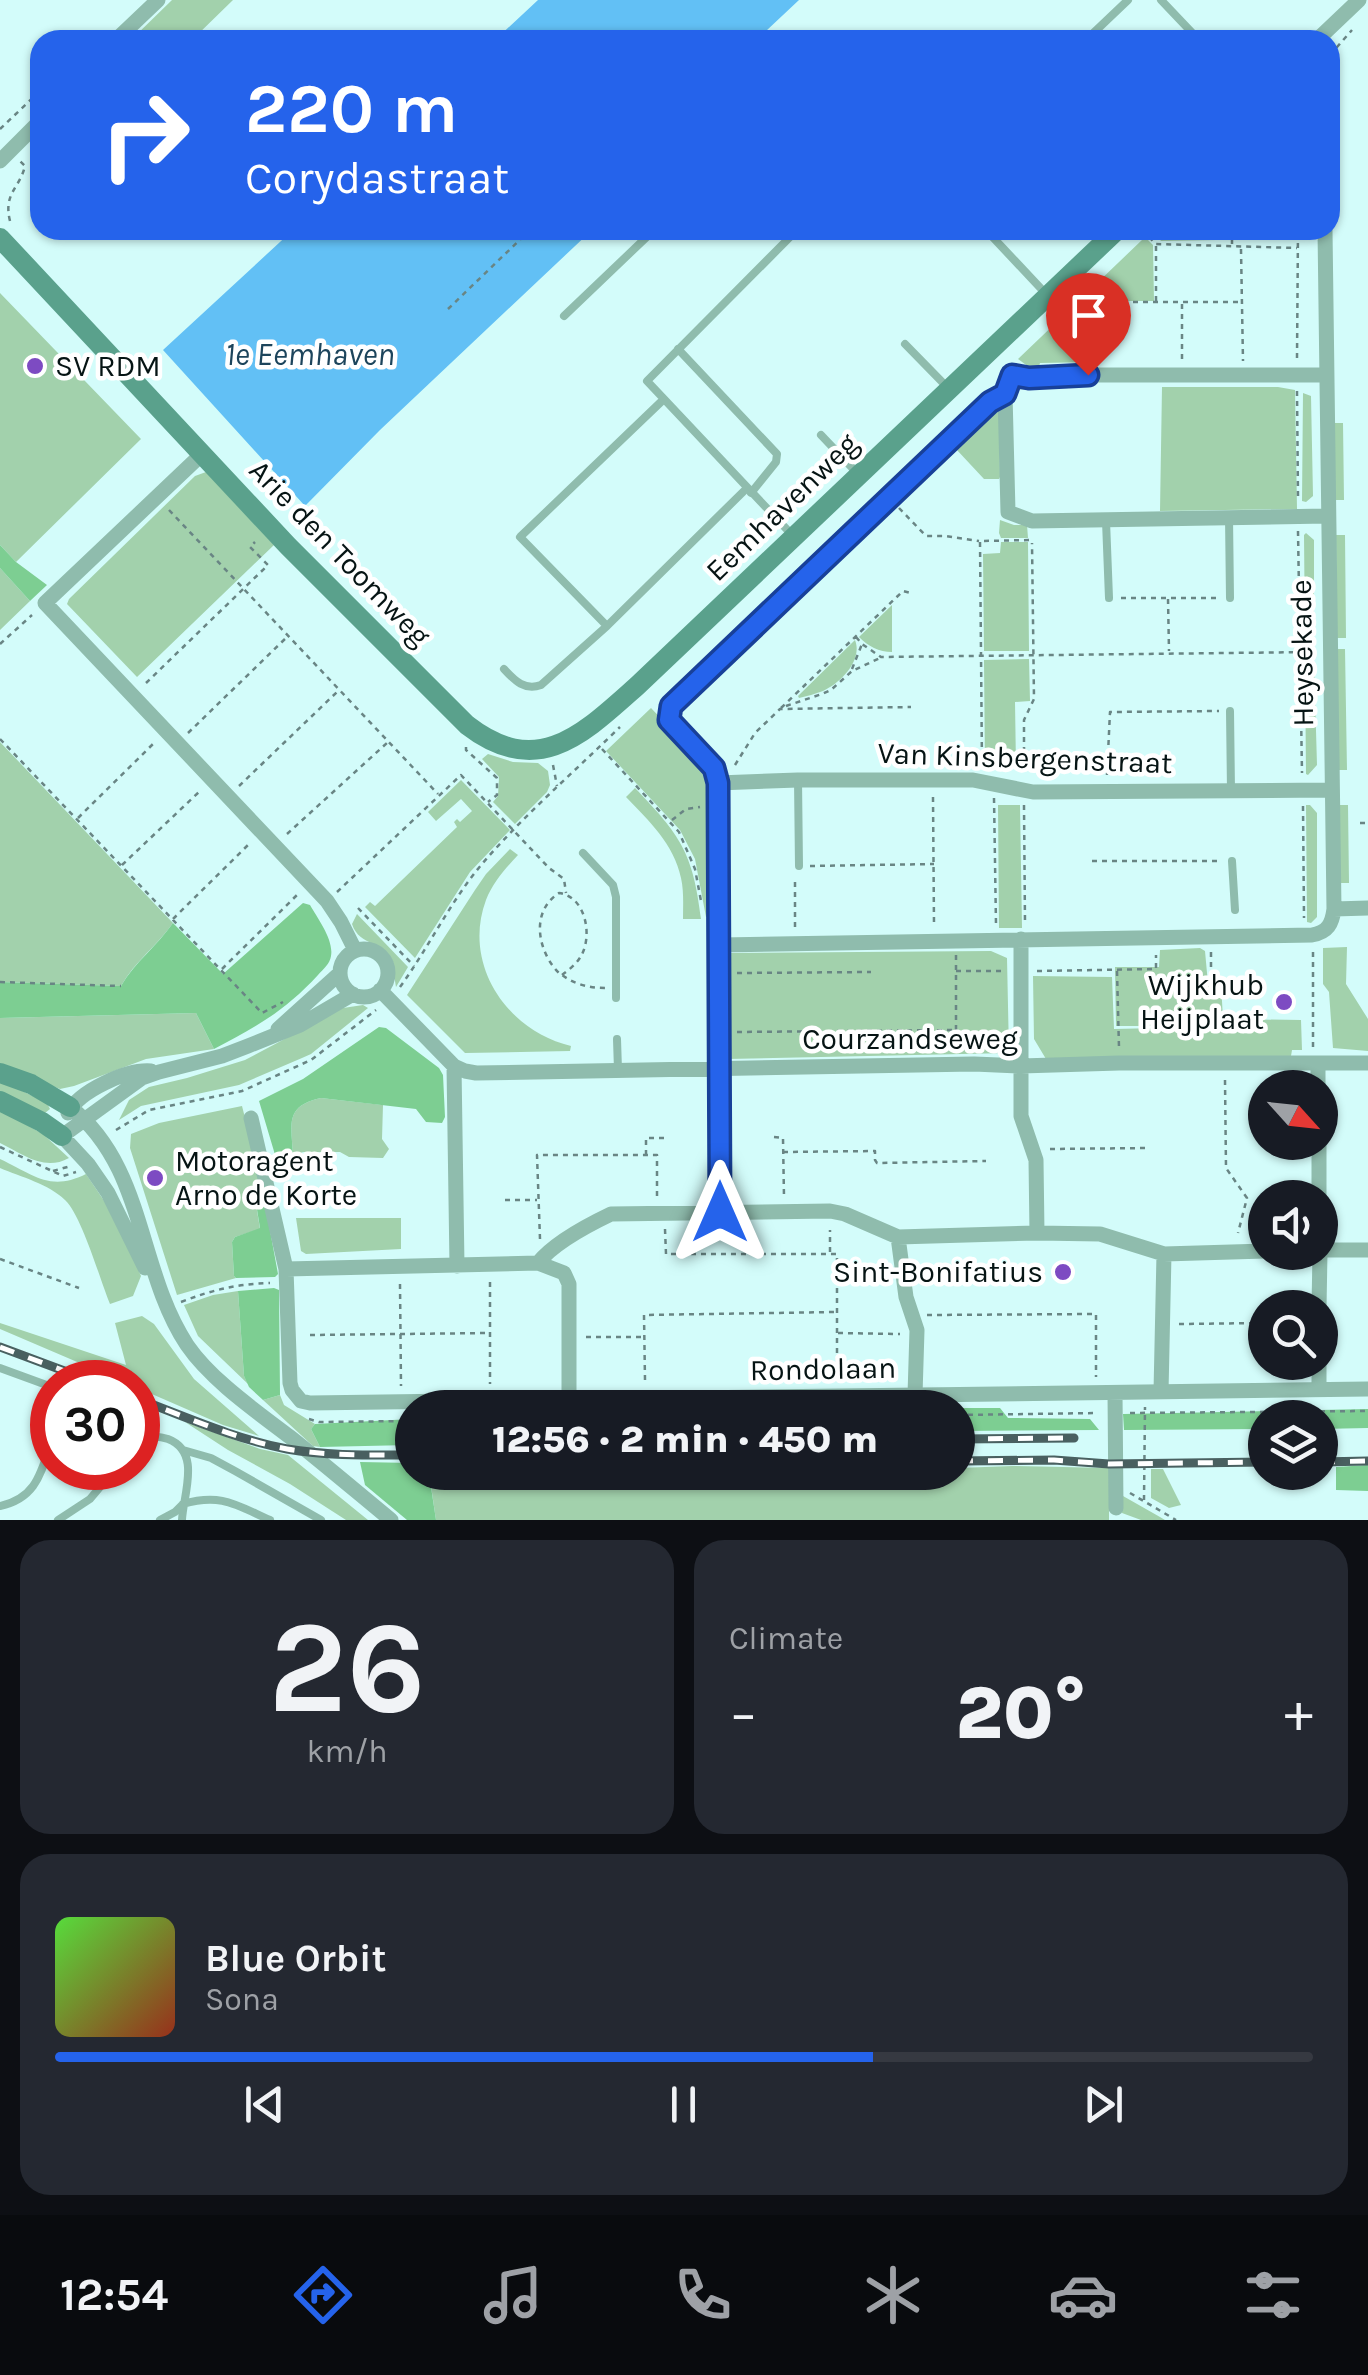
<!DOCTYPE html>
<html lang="en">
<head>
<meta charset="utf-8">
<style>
  body { margin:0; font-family:Karla,sans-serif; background:#242831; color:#f1f3f6; height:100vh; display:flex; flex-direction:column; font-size:38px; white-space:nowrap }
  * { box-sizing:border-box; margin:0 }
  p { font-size:32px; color:#9ea1a6 }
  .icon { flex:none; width:55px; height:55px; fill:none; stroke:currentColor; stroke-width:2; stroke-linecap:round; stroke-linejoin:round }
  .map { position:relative; height:1520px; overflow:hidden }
  .side { display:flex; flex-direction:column; gap:20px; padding:20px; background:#0d0f14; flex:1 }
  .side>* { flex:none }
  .banner { position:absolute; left:30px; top:30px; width:1310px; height:210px; border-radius:30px; box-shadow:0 2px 8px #0004; background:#2563eb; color:#fff; overflow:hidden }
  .needle { width:65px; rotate:117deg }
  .tools { position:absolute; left:1248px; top:1070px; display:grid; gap:20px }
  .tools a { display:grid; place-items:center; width:90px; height:90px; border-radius:50%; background:#171b24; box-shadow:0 2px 8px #0004; font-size:50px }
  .speed { position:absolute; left:30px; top:1360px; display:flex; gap:20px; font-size:50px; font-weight:700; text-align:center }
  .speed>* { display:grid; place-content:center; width:130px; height:130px; border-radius:50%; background:#171b24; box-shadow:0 2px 8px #0004; line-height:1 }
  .speed .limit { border:15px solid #d22; background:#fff; color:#111 }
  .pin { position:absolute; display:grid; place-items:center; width:85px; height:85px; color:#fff; margin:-102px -42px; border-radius:50% 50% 50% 0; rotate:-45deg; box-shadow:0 0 10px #0007 }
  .pin .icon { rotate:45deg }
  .me { position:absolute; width:110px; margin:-55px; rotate:0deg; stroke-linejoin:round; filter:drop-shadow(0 0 8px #0008) }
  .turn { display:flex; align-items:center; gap:35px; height:210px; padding:0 50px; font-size:45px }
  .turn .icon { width:130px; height:130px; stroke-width:2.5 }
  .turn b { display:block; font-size:70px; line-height:85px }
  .big { font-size:75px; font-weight:800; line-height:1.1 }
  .side .tile { flex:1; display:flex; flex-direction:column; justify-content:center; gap:15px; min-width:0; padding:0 35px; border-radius:30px; background:#242831 }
  .side .dial { align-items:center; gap:0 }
  .dial b { font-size:130px; line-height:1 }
  .song { display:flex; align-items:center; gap:30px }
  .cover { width:120px; height:120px; border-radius:15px; background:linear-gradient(135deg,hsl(110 70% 55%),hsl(10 70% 35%)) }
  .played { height:10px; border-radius:5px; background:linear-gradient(90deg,#2563eb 65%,#363941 65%) }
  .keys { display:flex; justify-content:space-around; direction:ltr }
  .heat { display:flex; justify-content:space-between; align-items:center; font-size:55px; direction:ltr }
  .side .tiles { flex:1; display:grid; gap:20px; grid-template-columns:1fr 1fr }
  .tile:last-child { grid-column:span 2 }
  .trip { position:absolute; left:395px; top:1390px; width:580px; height:100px; border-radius:50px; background:#171b24; box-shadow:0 2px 8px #0004; font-weight:800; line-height:100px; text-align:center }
  .menu { display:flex; height:160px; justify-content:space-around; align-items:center; background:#090b0e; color:#9ea1a6 }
  .menu .icon { width:70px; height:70px }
  .menu .selected { color:#2563eb }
  .menu b { font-size:45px; color:#f1f3f6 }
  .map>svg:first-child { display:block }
  .green { fill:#a2d1ac }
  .forest { fill:#7dce92 }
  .water { fill:#62c0f5 }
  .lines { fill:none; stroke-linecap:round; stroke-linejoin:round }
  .path { stroke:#698584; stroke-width:2.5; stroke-dasharray:5 5; stroke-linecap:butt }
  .lane { stroke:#8fbcad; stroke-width:8 }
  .street { stroke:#8fbcad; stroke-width:15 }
  .secondary { stroke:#5aa18c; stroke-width:20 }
  .rail-casing { stroke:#496060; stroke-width:9 }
  .rail { stroke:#fff; stroke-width:5; stroke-dasharray:15; stroke-linecap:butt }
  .route-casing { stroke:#184099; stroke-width:25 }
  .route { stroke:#2563eb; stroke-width:18 }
  .poi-dot { fill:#7d4bc2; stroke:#fff; stroke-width:4 }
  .labels { text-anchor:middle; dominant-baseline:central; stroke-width:9; stroke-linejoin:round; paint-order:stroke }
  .poi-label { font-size:30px; fill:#061414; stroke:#fff; text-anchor:start }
  .street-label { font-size:30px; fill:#061414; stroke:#fff }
  .water-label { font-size:32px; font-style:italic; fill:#1d455c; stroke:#fff }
</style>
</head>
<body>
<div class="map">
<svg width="1368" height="1520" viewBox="0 0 1368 1520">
  <rect width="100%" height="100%" fill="#d3fcfa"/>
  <path class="green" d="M172,0h61l-41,40h-61z
    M1335,65l-2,101 -3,2v-101z
    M1152,230h75v2h-9l-1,8 -56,1z
    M1143,239l5,1 5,5 1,56h-51l-9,-10v-5z
    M0,293l141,146 -125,123 -16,-17z
    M1087,293l8,6 1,63 -56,1 -1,3 -10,1 -11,-8z
    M1162,387h116l17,3 2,119 -137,2z
    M1303,393l8,3 2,100 -7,6 -4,-1z
    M999,408l1,69 -1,2h-15l-28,-30z
    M1334,423h9l1,77h-10z
    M206,472l68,73 -137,132 -70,-73 2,-5 126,-123z
    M1000,520l14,5h13l1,13h-27l-2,-5z
    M1306,533l8,7v97l-9,6 -1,-108z
    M1336,535h9l1,103h-9z
    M1001,542h27l1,109h-45l-1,-97 17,-1z
    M0,568l30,33 -30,29z
    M892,605v47c-13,0 -24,-6 -33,-15z
    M855,640c8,20 -14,43 -32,51 -8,3 -16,5 -24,7l-1,-2z
    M1337,649h8l2,121h-8z
    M1312,657l2,4 3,104 -9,10 -2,-1 -1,-113z
    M1029,659l1,42 -15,1 1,65h-31l-1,-107z
    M651,708l59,62 1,6 2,141h-7l-11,-58 -15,-29 -74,-79z
    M0,742l173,181c-16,23 -38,38 -52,63l-121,-4z
    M488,754l25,8 25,1 10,8 2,14 -3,7 -32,32 -22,-22 5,-6 1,-19 -17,-18z
    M461,780l49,50 -40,42 -55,86 -50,-51 5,-5 5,4 82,-79 -3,-5 3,-3 3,3 12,-11 -11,-12 -25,22 -8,-9z
    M635,788c45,47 58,64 66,131h-18c0,-13 1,-28 -2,-41 -7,-34 -32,-57 -55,-81z
    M998,805h22l2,123h-23z
    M1306,805h4l7,8v104l-6,6 -4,-1z
    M1339,805h9l1,78h-9z
    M510,849l8,6c-13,14 -25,27 -32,45 -24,64 21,131 85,146l-1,5 -105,2 -58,-58 68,-105 11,-16z
    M357,914l51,53 -12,20c-2,-8 -1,-17 -3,-25 -9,-23 -33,-14 -41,-38z
    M1347,947l-1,37 22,35v32l-35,-3 -4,-56 -6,-8v-36z
    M1200,948l5,3 3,33 13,-1 2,36 78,1 1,30h-10l-1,6 -245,3 -12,-20 -1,-63 79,1 2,52 44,-1v-2h-42l-1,-59h44l1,-17z
    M991,951l16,7 2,95 -282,6v-106z
    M363,1005l5,3 -57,46 -9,4 -63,27 -98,21 -22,14 10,-20 20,-13 38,-9 58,-18 98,-52z
    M196,1013l18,36 -68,10 -72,27 -14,3 -60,-23v-48z
    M0,1080l47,23 3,6 -5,4 -45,-20z
    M321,1098l62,7 -1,34 7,10 -6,9 -34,-1 -9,-5h-37l-10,5c-1,-31 -10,-51 28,-59z
    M242,1106l19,75 -8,5 7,43 -25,8 -3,5 2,34 2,2 -59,17 -47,-147 1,-14 28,-11z
    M0,1110l43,24 26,24c-25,14 -46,-4 -69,-15z
    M0,1159c34,16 50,33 86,15l27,40 28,62 -8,20 -23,8c-10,-24 -28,-88 -45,-104 -16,-16 -44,-23 -65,-32z
    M296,1218h105v31l-95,5 -5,-3z
    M238,1291l6,85 4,8 -50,-48 -14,-31 29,-10z
    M142,1316l12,8 40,55 65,57 -36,-11 -85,-37v-6h-14l-124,-53v-6l126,42 -11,-42z
    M280,1395l4,10 31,19 -4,5 9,18 -7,-1 -50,-46z
    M185,1422l75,27 28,6 80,65h-22l-56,-36 -62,-34z
    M1012,1466l97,2v52h-673l-5,-34 3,-5v-9h524v-4z
    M1151,1469h12l18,36 -12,3 -18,-10z
    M1123,1496l37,21 5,3h-24l-19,-7z"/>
  <path class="forest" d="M0,545l16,17 31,23 -17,16 -30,-33z
    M303,903l7,2c8,14 24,35 21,51 -1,8 -8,13 -13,19 -33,36 -62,52 -104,74l-18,-36 -196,5v-36l121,4c14,-24 36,-40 52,-63l50,51z
    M379,1027l7,1 53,40 4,7 2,42 -3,6 -16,-1 -10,-13 -95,-11c-38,8 -29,28 -28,59l-13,4 -4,-3 -17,-57 44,-22z
    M256,1180l5,1 17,93 -3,3 -39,1 -2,-2 -2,-34 3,-5 25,-9 -7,-43z
    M274,1288l5,2 1,105 -17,5 -14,-13 -5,-11 -6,-85z
    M958,1408h42l8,10 82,1 9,11 -141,1z
    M1368,1409v19l-48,1v-11h-55v11l-141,1 -1,-16z
    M412,1419v26h-2l-90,2 -9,-18 4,-5z
    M360,1462l52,1v9l22,1v8l-3,6 5,33h-29l-42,-35z
    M1368,1465v26l-32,-1v-23z"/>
  <path class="water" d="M538,0h261l-33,31 8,9h-279z
    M293,230h299l-212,200 -75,76 -142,-156z"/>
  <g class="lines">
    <path class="path" d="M1330,55l22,-25
      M0,129l40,-38
      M10,221c-7,-28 10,-33 15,-55l-5,-5
      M1142,230l14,14 141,4
      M1232,230v14
      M1241,249l2,112
      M1084,284l13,13v4
      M1156,301v-57
      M1182,304v57
      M448,309l82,-79
      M1098,357v-55h144
      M1297,358l1,-128
      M1297,391l1,107
      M899,508l27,28h19l34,5
      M169,510l269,284
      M1298,531l4,242
      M1121,598h97
      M1168,599l1,52
      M856,637l6,7 19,13 433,-5
      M0,644l32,-29
      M852,669l10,-25
      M146,683l122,-118 -18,-18 5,-5
      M786,706l36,-12 9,-4 21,-19 28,-13
      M781,708l122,-117 8,2
      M188,733l99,-96
      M0,739l262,274 21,-11
      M466,747v3l31,28v17l-9,7
      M602,749l77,83 16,37 6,32
      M553,765l4,21
      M735,765l20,-32 25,-24 131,-2
      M982,767l-2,-226 52,-1
      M1024,772v-52l10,-21 -2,-156
      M1107,775l3,-63 109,-1
      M239,786l99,-95
      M933,797l1,127
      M994,798l2,127
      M1024,805l1,117
      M1303,806l1,112
      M78,818l76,-75
      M672,820l14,-11 14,-2
      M1360,823h8
      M287,834l101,-92
      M1092,861h128
      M122,865l78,-74
      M810,866l124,-2
      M337,892l124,-117 88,93 15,11 2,14
      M358,908l56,58
      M173,919l76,-75
      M795,927v-47
      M1211,952v28
      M1313,952v97
      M956,955v92
      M222,969l76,-75
      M956,971h48
      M1037,971l119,-2v-14
      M1117,971l2,77
      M737,973l134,-1
      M562,975c8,-6 17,-13 21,-23 9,-21 1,-56 -24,-59 -30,19 -21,61 2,82h1c12,9 27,13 43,13
      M0,982l121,4
      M400,987c29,-40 50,-85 82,-123 42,-49 92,-92 138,-137
      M737,1032l219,-2
      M863,1032v17
      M1225,1080l1,88 21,30 -9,35
      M116,1130l33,-20 93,-19 69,-31 65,-50
      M774,1137l9,1 1,59
      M0,1147l63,29 13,-4
      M1050,1149l98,-1
      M783,1152l92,-1v9l2,3 109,-2
      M646,1155v-17h20
      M53,1171l18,-5
      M505,1200h32
      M665,1229l1,25h171v126
      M540,1239l-3,-84h120v43
      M830,1252v-22
      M0,1259l79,29
      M490,1282v102
      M400,1284l1,102
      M181,1302c31,-12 55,-18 89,-19
      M927,1315l169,-1v63
      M1179,1324l86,-1
      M838,1333l62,1
      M310,1335l180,-2
      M586,1337h57
      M645,1380l-1,-65 191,-3
      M1130,1413l238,-2
      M958,1415l139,-2
      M309,1419l10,3 93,-1
      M1130,1493l46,27
      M1144,1500l1,-93"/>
    <path class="lane" d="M1161,0l38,40
      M1086,40l42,-40
      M986,230l61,65
      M564,316l90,-86
      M905,344l44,45
      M678,349l99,105 -1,8 -25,31
      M664,399l130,138
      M821,435l38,40
      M1229,517l1,81
      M1106,521l3,77
      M607,626l-87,-89 144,-138 -17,-18 145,-146 2,-5
      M504,669c11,12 21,22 37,16l66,-59 140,-138
      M1230,711l1,80
      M798,780l1,86
      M583,853l30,32 3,12v101
      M1232,861l3,49
      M617,1039l1,31
      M0,1368l52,19
      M138,1420l15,16
      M138,1443c10,-7 18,-8 30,-4 34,13 15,56 14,81
      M183,1450l28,8 24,13 86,49
      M183,1504c38,-11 53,1 87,16
      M0,1506c37,-8 41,-34 52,-66
      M58,1520l32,-21 26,-31
      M160,1520l15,-8 8,-8"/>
    <path class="street" d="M116,40l42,-40
      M1317,40l42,-40
      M0,161l40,-40
      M1012,375l-7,19 3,118 24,9 295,-5
      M1012,375l17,3 59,-3h238
      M202,454l-157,149 282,298 14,21 14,28
      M718,783l80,-3h175l60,12 298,-2
      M1334,909l34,-1
      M1021,939v177l15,44 1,73
      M721,945l591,-10c16,-3 20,-11 22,-26l-9,-679
      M340 973a24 24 0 1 1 48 0a24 24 0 1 1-48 0Z
      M380,990l74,76 11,5 11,2 498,-9 47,2 98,-3h249
      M278,1029l62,-56
      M1318,1064v24
      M454,1066l3,200
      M70,1107c76,60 67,162 117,238 24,35 69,66 103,92 34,27 67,55 101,83
      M68,1113c11,-22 59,-44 83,-42
      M251,1118l35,151 4,114 2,7 9,11 9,2 1058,-14
      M62,1136l80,-58 17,-6 63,-16 26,-10 52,-21 53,-31
      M62,1136l26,28 20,29 37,75
      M1319,1142v56
      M720,1212l-2,-429 -4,-16 -45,-46 2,-15 319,-304 15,-8
      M898,1237l8,60 11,33 -2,65
      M1320,1250h48
      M538,1263l26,10 5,11v115
      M286,1269l252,-6c15,-19 50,-38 73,-49l219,-3 15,3 53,23 139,-4 63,1 64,20 101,-3
      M1319,1308l1,-56
      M1319,1362v27
      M1161,1392l3,-138
      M1115,1393l1,115"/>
    <path class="secondary" d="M0,238l288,308 179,179c71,55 116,9 170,-39l480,-456
      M0,1073l31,11 39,23
      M0,1101l42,21 20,14"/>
    <g class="rail-casing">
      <path id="rail" d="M0,1347l94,35
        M138,1399c48,18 97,40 149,50 41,7 84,6 125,6
        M958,1439l116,-1
        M958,1461l96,-1 55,4 156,-2
        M1320,1462l48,-1"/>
    </g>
    <use href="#rail" class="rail"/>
  </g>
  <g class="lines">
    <g class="route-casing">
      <path id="route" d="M720,1212l-2,-429 -4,-15 -45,-48 2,-14 319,-304 15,-8 7,-19 17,3 59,-3"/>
    </g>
    <use href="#route" class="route"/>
  </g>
  <g class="poi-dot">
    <circle cx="35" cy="366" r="10"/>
    <circle cx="1284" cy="1002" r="10"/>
    <circle cx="155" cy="1178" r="10"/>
    <circle cx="1063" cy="1272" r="10"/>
  </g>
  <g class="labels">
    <g class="poi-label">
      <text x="55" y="366">SV RDM</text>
      <text x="1264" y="985" text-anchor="end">Wijkhub<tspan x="1264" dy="34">Heijplaat</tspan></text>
      <text x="175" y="1161">Motoragent<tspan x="175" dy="34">Arno de Korte</tspan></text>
      <text x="1043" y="1272" text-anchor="end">Sint-Bonifatius</text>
    </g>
    <g class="street-label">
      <text transform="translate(782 507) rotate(-44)">Eemhavenweg</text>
      <text transform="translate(340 553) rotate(46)">Arie den Toomweg</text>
      <text transform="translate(1302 653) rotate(-91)">Heysekade</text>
      <text transform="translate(1025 758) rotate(2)">Van Kinsbergenstraat</text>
      <text x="910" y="1039">Courzandseweg</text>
      <text transform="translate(823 1369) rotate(-1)">Rondolaan</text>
    </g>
    <g class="water-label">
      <text x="310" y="354">1e Eemhaven</text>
    </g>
  </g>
</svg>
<div class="tools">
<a><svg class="needle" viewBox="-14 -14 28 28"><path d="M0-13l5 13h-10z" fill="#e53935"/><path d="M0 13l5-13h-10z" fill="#9ea1a6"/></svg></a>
<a><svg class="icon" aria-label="sound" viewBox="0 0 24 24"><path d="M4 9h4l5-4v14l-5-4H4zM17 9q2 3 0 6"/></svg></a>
<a><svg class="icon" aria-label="search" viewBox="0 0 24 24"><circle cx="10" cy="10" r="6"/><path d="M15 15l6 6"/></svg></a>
<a><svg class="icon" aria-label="layers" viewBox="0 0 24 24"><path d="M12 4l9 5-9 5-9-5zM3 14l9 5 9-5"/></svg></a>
</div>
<div class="speed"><div class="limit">30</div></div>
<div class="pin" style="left:1088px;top:375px;background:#d93025"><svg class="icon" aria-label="arrive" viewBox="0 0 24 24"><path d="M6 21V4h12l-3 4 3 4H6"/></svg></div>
<svg class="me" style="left:720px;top:1212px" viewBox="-20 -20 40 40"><path d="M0-17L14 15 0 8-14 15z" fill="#2563eb" stroke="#fff" stroke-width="4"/></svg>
<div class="trip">12:56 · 2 min · 450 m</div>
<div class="banner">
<div class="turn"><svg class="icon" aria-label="right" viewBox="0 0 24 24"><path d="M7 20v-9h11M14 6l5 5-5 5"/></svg><div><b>220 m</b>Corydastraat</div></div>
</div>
</div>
<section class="side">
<div class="tiles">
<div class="tile dial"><b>26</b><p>km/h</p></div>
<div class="tile"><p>Climate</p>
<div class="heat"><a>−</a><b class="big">20°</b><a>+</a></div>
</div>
<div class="tile">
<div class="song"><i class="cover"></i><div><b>Blue Orbit</b><p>Sona</p></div></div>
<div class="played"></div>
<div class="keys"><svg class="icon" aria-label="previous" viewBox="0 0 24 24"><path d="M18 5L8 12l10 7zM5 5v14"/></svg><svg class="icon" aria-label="pause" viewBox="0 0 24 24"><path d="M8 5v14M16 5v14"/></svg><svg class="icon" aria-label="next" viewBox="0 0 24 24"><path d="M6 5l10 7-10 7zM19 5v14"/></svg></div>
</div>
</div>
</section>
<nav class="menu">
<b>12:54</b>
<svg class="icon selected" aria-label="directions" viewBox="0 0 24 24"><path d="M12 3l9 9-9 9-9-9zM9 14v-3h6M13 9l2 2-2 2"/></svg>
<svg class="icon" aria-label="music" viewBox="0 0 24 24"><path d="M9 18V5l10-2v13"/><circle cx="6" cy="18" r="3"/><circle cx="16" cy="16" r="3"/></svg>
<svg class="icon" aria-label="phone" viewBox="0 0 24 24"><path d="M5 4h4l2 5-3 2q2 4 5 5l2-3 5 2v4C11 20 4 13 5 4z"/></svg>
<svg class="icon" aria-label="climate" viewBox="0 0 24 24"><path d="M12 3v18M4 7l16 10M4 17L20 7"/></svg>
<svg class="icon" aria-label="car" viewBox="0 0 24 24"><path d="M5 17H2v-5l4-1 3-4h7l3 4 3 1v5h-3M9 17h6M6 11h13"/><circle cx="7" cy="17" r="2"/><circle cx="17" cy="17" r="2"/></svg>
<svg class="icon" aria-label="filters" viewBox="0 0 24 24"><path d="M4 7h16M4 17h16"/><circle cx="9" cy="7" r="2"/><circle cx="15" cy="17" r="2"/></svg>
</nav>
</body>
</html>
